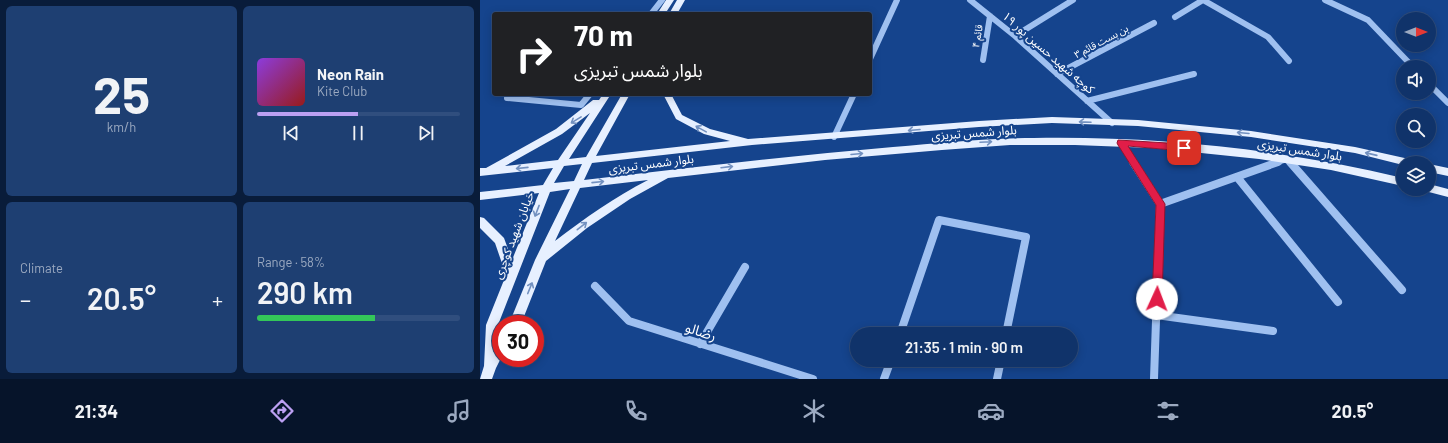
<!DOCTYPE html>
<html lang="en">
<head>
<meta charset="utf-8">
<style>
  body { margin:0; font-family:Barlow,"Noto Sans Arabic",sans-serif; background:#1e3f72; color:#f1f3f6; height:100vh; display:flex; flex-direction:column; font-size:15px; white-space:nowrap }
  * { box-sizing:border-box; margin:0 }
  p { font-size:13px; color:#9caac1 }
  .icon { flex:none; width:22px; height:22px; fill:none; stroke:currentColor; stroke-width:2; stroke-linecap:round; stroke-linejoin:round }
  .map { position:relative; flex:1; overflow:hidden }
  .drawer { display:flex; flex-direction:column; gap:6px; padding:6px; background:#091c3a; width:480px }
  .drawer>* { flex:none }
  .banner { position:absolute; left:12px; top:12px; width:380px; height:84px; border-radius:4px; box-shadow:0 2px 10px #0003,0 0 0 1px #304e7e; background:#202124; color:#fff; overflow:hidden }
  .needle { width:26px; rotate:90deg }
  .buttons { position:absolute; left:916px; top:12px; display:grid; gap:8px }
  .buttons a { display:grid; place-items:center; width:40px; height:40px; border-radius:50%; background:#10336a; box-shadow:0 2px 10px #0003,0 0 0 1px #304e7e; font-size:20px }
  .speed { position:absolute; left:12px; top:315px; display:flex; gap:8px; font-size:20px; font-weight:700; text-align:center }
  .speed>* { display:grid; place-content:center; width:52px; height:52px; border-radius:50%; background:#10336a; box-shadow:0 2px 10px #0003,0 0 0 1px #304e7e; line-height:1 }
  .speed .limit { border:6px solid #d22; background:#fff; color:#111 }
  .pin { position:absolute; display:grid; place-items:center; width:34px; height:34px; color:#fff; margin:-17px; border-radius:8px; box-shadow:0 2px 6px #0006 }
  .me { position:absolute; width:44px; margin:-22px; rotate:2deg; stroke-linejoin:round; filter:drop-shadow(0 0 3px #0008) }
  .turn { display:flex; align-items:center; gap:14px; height:84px; padding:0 16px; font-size:18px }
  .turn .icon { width:52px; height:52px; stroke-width:2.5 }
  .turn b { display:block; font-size:28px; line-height:34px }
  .big { font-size:30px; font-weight:600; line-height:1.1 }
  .drawer .tile { flex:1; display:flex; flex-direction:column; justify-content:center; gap:6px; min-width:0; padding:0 14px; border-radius:6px; background:#1e3f72 }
  .drawer .dial { align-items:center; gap:0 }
  .dial b { font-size:52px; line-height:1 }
  .song { display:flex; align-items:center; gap:12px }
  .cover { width:48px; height:48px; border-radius:6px; background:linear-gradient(135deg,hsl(270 70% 55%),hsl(0 70% 35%)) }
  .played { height:4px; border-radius:2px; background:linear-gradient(90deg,#bca0f2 50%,#304e7e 50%) }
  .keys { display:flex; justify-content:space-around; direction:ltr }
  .heat { display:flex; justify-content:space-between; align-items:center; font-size:22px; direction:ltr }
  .charge { height:6px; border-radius:3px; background:linear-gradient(90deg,#34c759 58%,#304e7e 0) }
  .drawer .tiles { flex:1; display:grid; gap:6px; grid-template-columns:repeat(2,1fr) }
  .trip { position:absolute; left:370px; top:327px; width:228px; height:40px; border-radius:20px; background:#10336a; box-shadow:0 2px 10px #0003,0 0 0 1px #304e7e; font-weight:600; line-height:40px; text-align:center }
  .tab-bar { display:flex; height:64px; justify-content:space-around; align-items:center; background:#06142a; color:#9caac1 }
  .tab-bar .icon { width:28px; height:28px }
  .tab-bar .active { color:#bca0f2 }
  .tab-bar b { font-size:18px; color:#f1f3f6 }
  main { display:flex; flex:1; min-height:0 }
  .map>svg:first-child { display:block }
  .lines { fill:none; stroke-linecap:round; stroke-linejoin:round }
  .minor-far1 { stroke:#9fc0f0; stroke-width:6 }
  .minor { stroke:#9fc0f0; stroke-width:8 }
  .major { fill:#e7f0ff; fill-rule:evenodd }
  .oneway { stroke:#7391c0 }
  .route { fill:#e11d48; stroke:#92132f }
  .labels { text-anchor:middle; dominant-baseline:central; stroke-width:4; stroke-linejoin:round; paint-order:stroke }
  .far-street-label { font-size:10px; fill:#fff; stroke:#15448d }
  .street-label { font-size:12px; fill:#fff; stroke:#15448d }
  .near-street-label { font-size:14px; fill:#fff; stroke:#15448d }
</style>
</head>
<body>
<main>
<section class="drawer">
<div class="tiles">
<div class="tile dial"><b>25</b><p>km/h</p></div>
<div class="tile">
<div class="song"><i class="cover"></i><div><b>Neon Rain</b><p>Kite Club</p></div></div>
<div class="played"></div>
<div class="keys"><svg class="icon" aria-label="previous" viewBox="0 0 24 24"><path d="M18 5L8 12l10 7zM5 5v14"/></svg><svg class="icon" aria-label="pause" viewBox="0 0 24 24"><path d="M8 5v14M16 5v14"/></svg><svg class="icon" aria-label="next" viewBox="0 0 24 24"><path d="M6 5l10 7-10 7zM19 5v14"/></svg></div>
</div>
<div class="tile"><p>Climate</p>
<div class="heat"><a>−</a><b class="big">20.5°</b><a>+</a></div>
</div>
<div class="tile"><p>Range · 58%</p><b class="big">290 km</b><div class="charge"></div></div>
</div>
</section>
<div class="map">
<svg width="968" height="379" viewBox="0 0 968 379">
  <rect width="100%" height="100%" fill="#15448d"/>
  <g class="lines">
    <path class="minor-far1" d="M490,0l45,36 97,87
      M723,0l65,37 21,24
      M845,0l43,20 45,47
      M171,14l11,-14
      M695,17l28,-17
      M535,36l58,-36
      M390,59l27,-59
      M503,60l7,-44
      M577,74l97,-51
      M949,84l19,19
      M27,98l74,7 9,-11
      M607,101l107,-27
      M354,137l20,-43
      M641,143l13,20
      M795,163l12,-4 4,4"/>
    <path class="minor" d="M653,162l27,42 118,-42
      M810,162l112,128
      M757,177l101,125
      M115,286l34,35 184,58
      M676,315l117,16
      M420,334l39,-114 87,17 -20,97
      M220,344l45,-77
      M404,379l7,-19
      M517,379l4,-19
      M674,379l6,-175"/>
    <path class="major" d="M186,0h8l-9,14h-8z
      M197,0h8l-8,14h-8z
      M123,94h8l-42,65 17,-2 36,-63h8l-34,62 134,-15 -26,-7 -28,-15 -13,-25h8l11,21 28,14 38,10 231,-18 73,-4 86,3 113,11 104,16 54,12 3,1 2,3h-11v2l-48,-12 -104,-16 -113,-11 -86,-3 -73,4 -227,18 -160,18 -8,17c103,-12 206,-24 309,-33 47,-4 94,-9 141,-9 123,-2 249,11 369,40v8l-72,-16 -72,-11 -106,-11 -78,-3h-65l-68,5 -117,10 -157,18 -38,21 -43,29 -41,33 -25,63h-12l26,-64 35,-71 -20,3 -52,133 -1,18 4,-2v17l-5,10 -4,11h-12l4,-13 2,-41 20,-50 -11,-32 -15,-15v-11l4,1 20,20 8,22 27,-67 -59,7v-8l63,-7 10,-17 -73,8v-8h6l70,-39 37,-29h6zM110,113l-32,47 -53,6 57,-32zM102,164l-8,17 -20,2 10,-17zM168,180c-33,17 -63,38 -93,61l25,-53z
      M949,164l19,4v8l-19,-4z
      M949,184l19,5v8l-23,-6v-2h4z"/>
  </g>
  <defs><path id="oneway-shaft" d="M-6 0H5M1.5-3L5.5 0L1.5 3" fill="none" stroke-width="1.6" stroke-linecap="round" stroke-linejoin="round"/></defs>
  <g class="oneway">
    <use href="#oneway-shaft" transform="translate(96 120) rotate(148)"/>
    <use href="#oneway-shaft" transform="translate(605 122) rotate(-178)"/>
    <use href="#oneway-shaft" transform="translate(221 129) rotate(-151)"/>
    <use href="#oneway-shaft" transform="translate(434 130) rotate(175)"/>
    <use href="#oneway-shaft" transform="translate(763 133) rotate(-175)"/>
    <use href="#oneway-shaft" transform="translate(506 142) rotate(-3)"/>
    <use href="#oneway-shaft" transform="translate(377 154) rotate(-5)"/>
    <use href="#oneway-shaft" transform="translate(891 154) rotate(-167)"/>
    <use href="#oneway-shaft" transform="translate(247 167) rotate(-7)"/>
    <use href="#oneway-shaft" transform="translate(42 168) rotate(174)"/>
    <use href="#oneway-shaft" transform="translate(118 182) rotate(-6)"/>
    <use href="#oneway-shaft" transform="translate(57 211) rotate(111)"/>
    <use href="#oneway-shaft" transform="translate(102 226) rotate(-38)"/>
    <use href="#oneway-shaft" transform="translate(50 288) rotate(-68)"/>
  </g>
  <path class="route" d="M638,140l66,4 5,4 -5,3 -56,-5 37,58 -3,95 -1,3 -4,2 -4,-2 -1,-3 4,-94 -38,-60 -1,-2z"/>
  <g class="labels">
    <g class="far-street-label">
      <text transform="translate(497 36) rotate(-81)">قائم ۴</text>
      <text transform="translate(621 41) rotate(-28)">بن بست قائم ۳</text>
    </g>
    <g class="street-label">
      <text transform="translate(569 52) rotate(41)">کوچه شهید حسین پور ۱۹</text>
      <text transform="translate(494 132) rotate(-4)">بلوار شمس تبریزی</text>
      <text transform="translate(820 149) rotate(9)">بلوار شمس تبریزی</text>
      <text transform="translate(171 163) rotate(-7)">بلوار شمس تبریزی</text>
      <text transform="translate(33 235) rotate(-69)">خیابان شهید کوچری</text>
    </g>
    <g class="near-street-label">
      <text transform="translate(221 331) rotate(18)">رضالو</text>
    </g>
  </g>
</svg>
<div class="buttons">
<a><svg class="needle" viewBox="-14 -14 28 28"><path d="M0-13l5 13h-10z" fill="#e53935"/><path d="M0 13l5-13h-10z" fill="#9caac1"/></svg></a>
<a><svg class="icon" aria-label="sound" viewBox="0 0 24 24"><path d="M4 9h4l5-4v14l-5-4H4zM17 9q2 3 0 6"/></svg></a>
<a><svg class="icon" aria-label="search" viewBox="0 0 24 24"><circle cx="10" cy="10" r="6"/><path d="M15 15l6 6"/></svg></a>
<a><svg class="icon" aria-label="layers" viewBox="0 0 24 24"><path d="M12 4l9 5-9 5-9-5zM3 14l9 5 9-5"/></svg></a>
</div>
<div class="speed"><div class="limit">30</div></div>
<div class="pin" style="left:704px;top:148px;background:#d93025"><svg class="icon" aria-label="arrive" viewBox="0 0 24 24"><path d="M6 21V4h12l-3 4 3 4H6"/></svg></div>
<svg class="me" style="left:677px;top:299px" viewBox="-20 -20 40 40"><circle r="19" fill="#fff"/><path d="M0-13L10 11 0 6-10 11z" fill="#e11d48"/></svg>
<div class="trip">21:35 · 1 min · 90 m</div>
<div class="banner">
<div class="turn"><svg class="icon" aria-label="right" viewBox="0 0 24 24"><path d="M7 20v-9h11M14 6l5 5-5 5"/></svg><div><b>70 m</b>بلوار شمس تبریزی</div></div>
</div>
</div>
</main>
<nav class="tab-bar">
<b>21:34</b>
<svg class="icon active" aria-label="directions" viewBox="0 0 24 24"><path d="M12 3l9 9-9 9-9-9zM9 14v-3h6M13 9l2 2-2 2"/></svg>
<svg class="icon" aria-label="music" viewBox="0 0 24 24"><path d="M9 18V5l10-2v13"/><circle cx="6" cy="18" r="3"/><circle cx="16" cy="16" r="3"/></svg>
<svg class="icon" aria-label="phone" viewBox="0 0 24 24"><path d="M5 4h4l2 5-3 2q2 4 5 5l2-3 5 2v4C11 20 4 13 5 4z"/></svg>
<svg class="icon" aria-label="climate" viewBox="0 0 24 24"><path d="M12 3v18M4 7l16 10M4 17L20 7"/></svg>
<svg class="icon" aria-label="car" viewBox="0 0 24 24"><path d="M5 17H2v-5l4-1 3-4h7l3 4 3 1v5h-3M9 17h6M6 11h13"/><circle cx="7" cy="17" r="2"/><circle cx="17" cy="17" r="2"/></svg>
<svg class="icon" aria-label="filters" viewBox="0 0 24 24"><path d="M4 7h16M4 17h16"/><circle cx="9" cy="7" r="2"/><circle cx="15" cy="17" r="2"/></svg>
<b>20.5°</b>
</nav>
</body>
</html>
